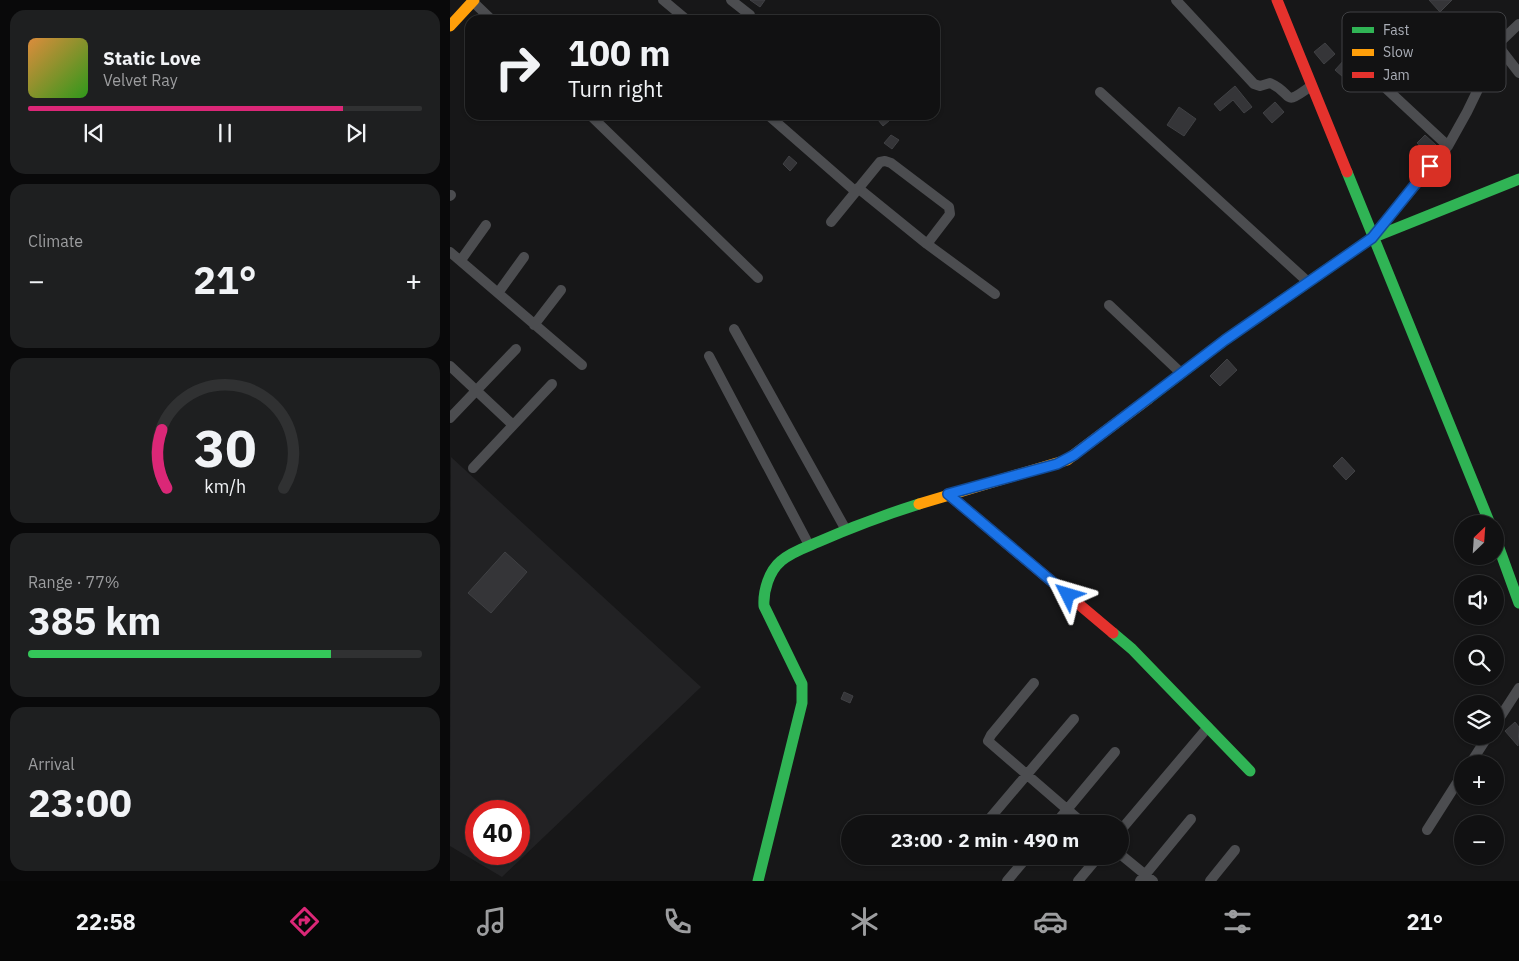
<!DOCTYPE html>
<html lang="en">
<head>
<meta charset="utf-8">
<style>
  body { margin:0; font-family:"IBM Plex Sans",sans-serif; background:#1e1f20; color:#f1f3f6; height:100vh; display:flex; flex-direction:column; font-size:19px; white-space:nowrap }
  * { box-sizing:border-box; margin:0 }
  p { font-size:16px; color:#9c9d9f }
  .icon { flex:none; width:28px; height:28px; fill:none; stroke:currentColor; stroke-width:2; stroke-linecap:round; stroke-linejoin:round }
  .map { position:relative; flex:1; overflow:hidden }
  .details { display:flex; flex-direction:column; gap:10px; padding:10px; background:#09090a; width:450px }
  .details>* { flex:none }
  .hud { position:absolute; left:15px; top:15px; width:475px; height:105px; border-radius:15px; box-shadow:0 1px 4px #0004,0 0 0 1px #303132; background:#111112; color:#f1f3f6; overflow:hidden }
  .needle { width:32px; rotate:25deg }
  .fabs { position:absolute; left:1004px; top:515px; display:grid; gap:10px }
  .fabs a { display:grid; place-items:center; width:50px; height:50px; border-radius:50%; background:#111112; box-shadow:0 1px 4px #0004,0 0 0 1px #303132; font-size:25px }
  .speed { position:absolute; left:15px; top:800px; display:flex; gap:10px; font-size:25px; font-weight:700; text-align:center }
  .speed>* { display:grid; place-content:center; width:65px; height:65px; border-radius:50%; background:#111112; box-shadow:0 1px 4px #0004,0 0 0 1px #303132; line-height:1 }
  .speed .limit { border:8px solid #d22; background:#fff; color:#111 }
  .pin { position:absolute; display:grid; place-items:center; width:42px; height:42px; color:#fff; margin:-21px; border-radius:10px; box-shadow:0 2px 8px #0006 }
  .me { position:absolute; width:55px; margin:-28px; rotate:310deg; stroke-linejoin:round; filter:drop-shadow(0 0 4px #0008) }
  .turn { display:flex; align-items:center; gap:18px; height:105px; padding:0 20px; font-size:22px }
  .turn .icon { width:65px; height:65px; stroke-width:2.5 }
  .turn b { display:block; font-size:35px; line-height:42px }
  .big { font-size:38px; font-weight:700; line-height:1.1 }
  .details .widget { flex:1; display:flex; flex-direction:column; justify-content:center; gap:8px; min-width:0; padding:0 18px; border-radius:15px; background:#1e1f20 }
  .details .dial { align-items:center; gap:0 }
  .dial svg { height:130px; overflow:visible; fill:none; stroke:#303132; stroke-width:7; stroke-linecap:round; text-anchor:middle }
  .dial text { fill:#f1f3f6; stroke:none }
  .song { display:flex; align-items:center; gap:15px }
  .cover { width:60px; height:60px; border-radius:8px; background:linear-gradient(135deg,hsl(30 70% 55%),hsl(110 70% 35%)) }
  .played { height:5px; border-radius:2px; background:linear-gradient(90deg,#db2777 80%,#303132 80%) }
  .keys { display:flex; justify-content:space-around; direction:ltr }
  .heat { display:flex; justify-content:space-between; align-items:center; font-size:28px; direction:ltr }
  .charge { height:8px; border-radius:4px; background:linear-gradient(90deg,#34c759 77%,#303132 0) }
  .trip { position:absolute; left:391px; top:815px; width:288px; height:50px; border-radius:25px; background:#111112; box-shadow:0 1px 4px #0004,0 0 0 1px #303132; font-weight:700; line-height:50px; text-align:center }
  .tab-bar { display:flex; height:80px; justify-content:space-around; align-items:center; background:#070707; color:#9c9d9f }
  .tab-bar .icon { width:35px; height:35px }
  .tab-bar .active { color:#db2777 }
  .tab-bar b { font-size:22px; color:#f1f3f6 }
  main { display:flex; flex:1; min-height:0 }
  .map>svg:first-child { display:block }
  .built { fill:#222224; fill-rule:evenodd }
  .building { fill:#353538; stroke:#404144 }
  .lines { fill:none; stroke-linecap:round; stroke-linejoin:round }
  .street { stroke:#4c4d50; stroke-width:10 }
  .fast { stroke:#30b455; stroke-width:11 }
  .slow { stroke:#ff9f0a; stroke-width:11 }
  .jam { stroke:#e5322d; stroke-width:11 }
  .route-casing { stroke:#114b97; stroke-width:12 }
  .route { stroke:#1a73e8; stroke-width:9 }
  .key { fill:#121213; stroke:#404144; stroke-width:1 }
  .key-label { font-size:14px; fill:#aaaeb7 }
</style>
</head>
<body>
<main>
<section class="details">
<div class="widget">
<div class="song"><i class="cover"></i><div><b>Static Love</b><p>Velvet Ray</p></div></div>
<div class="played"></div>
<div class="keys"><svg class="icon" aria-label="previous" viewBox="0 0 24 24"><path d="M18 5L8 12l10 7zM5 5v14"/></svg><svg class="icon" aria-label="pause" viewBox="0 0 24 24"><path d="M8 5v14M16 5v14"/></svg><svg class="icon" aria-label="next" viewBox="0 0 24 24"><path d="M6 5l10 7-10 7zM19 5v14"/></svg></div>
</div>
<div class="widget"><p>Climate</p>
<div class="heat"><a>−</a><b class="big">21°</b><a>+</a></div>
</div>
<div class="widget dial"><svg viewBox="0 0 100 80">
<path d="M14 69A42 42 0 1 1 86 69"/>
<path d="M14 69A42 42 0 0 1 11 33" stroke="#db2777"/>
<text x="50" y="56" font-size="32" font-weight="700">30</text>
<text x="50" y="72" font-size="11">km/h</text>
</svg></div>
<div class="widget"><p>Range · 77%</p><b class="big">385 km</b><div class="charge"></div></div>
<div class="widget"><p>Arrival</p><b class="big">23:00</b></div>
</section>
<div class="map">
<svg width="1069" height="881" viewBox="0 0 1069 881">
  <rect width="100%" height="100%" fill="#171718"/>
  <path class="built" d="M1,457l250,230 -199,190 -52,-31zM26,811h43v43h-43z"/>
  <path class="building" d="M300,0h15l-5,7z
    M979,0h23l-12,12z
    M875,43l10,11 -11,10 -10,-12z
    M895,59l8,7 -10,11 -8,-7z
    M785,86l17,21 -8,6 -11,-13 -13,11 -6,-7z
    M825,102l9,10 -12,11 -9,-10z
    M729,107l17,12 -12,17 -17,-11z
    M434,115h12l-13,11 -5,-6z
    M441,135l8,5 -7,9 -8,-6z
    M975,135l11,10 -8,8 -11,-10z
    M339,156l8,7 -7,8 -7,-7z
    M777,359l10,11 -17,16 -10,-10z
    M892,457l13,14 -9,9 -13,-14z
    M55,552l22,20 -36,41 -23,-20z
    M394,692l9,4 -3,7 -9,-4z
    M1065,722l4,5 -1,19 -13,-15z"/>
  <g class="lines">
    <path class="street" d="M213,0l24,20
      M281,0l19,15 1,5
      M726,0l78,84 6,2 10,-3c25,11 11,25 41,3
      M22,1l20,19
      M897,45l30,35 71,66
      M1049,47l20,26
      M650,92l208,190
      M140,115l168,163
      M318,115l87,76
      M408,188l69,56 68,50
      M0,196l1,-1
      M381,222l49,-60 5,-1 6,2 58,44 1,7 -23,30
      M922,238l76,-92 19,-34 35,-72 17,-16
      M0,252l132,113
      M11,260l25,-35
      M48,293l26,-36
      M659,305l72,68
      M84,325l27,-35
      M284,329l112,201
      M259,356l100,189
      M0,366l63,59
      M0,418l66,-69
      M23,468l79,-84
      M584,683l-43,52 -3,6 96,83
      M1045,725l24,-37
      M1020,764l18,-28
      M535,824l89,-105
      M605,824l60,-72
      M977,830l35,-55
      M670,831l88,-104
      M670,854l33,27
      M557,881l21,-25
      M628,881l21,-25
      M690,881l51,-62
      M760,881l25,-31"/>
    <path class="fast" d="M897,172l143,352
      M698,399l77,-59 147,-102 147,-59
      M1045,537l24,66
      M663,633l19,16 118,122
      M308,881l44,-178v-19l-38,-78c-1,-15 5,-35 17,-45 10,-9 25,-14 37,-19 34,-15 66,-27 101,-38"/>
    <path class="slow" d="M0,26l24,-26
      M469,504l148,-44 81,-61"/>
    <path class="jam" d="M827,0l70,172
      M498,494l165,139"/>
  </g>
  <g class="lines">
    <g class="route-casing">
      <path id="route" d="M618,595l-120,-101 109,-30 17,-9 151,-115 147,-102 58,-72"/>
    </g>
    <use href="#route" class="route"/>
  </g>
  <rect x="892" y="12" width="164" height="80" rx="8" class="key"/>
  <rect x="902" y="27" width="22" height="6" fill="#30b455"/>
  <rect x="902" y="49" width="22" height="7" fill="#ff9f0a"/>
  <rect x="902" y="72" width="22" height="6" fill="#e5322d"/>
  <g class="key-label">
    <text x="933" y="35">Fast</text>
    <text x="933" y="57">Slow</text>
    <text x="933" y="80">Jam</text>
  </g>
</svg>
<div class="fabs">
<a><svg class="needle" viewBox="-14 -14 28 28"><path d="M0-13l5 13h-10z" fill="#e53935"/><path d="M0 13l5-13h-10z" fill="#9c9d9f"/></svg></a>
<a><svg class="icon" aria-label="sound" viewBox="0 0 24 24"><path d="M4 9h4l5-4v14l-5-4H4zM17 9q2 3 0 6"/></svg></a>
<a><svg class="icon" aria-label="search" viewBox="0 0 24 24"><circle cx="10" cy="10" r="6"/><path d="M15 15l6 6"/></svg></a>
<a><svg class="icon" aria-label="layers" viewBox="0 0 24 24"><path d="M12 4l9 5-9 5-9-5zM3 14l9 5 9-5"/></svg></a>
<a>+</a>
<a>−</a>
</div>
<div class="speed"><div class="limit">40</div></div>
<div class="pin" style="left:980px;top:166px;background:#d93025"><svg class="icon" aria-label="arrive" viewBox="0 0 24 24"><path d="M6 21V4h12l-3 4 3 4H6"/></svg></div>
<svg class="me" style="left:618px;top:595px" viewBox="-20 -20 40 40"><path d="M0-17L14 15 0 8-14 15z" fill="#1a73e8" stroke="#fff" stroke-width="4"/></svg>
<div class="trip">23:00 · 2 min · 490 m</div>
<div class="hud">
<div class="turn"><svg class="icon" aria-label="right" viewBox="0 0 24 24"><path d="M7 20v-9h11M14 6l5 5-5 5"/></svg><div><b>100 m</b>Turn right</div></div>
</div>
</div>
</main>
<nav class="tab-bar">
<b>22:58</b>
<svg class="icon active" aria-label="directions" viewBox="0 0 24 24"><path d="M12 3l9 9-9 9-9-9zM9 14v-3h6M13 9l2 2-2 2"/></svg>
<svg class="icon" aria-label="music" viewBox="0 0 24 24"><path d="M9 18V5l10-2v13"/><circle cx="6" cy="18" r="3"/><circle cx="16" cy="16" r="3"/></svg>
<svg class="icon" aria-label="phone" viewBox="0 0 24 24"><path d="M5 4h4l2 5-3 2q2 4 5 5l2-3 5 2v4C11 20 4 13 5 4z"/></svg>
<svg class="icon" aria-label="climate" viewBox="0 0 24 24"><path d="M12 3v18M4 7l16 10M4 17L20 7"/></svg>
<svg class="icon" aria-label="car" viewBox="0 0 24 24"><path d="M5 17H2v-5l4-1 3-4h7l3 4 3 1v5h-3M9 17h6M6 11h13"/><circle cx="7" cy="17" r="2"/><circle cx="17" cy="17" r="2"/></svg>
<svg class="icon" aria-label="filters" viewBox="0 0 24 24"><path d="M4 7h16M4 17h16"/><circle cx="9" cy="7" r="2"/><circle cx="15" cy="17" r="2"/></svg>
<b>21°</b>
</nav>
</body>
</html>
